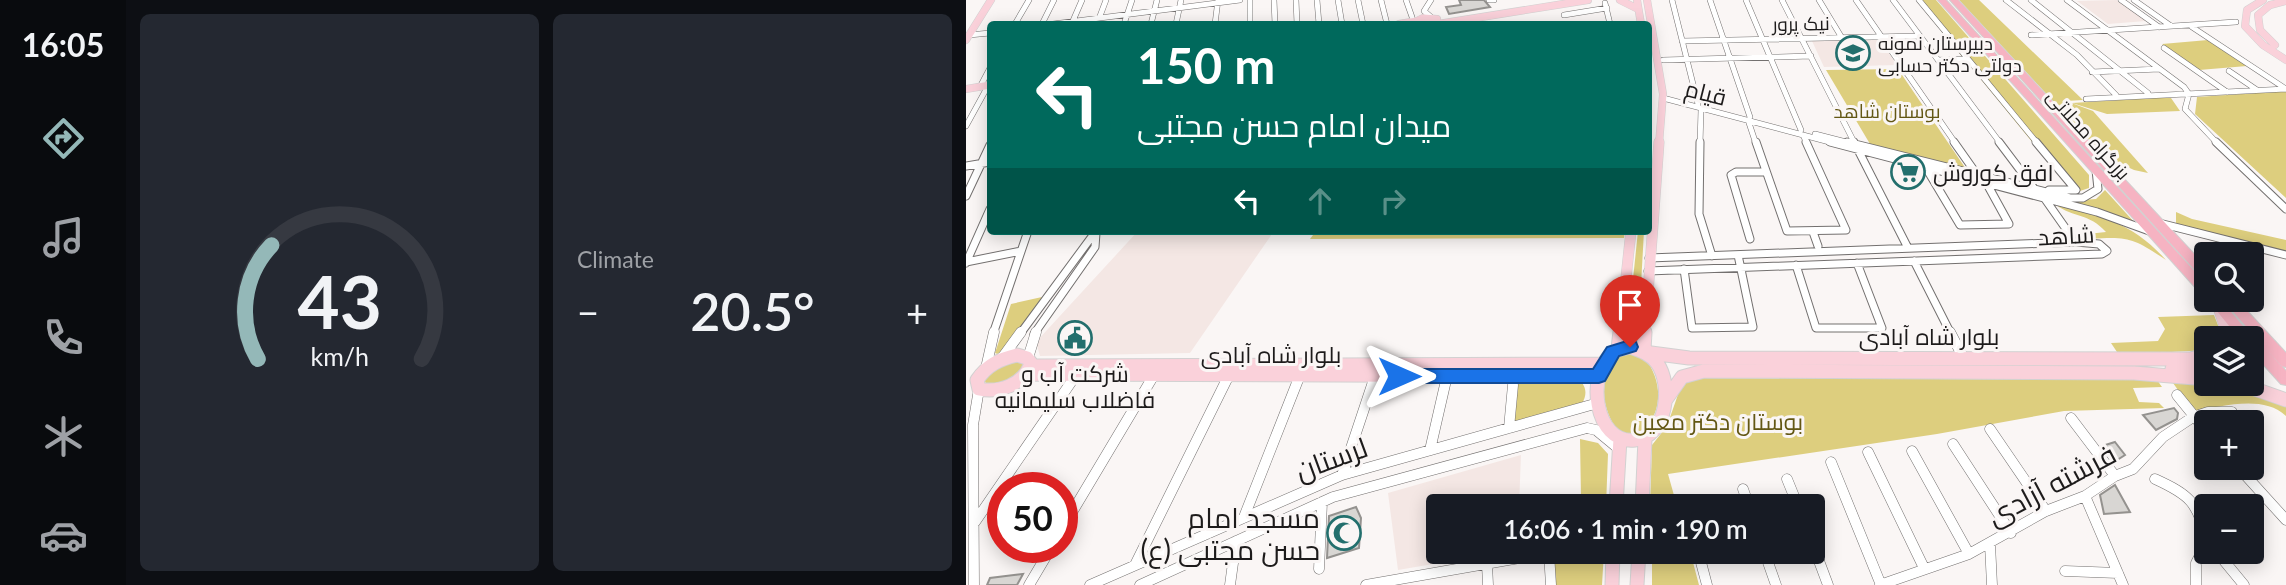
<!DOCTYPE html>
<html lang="en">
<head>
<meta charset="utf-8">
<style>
  body { margin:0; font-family:Lato,Cairo,sans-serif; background:#242831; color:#f1f3f6; height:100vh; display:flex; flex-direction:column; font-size:26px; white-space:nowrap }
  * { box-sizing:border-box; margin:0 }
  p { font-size:23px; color:#9ea1a6 }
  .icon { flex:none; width:38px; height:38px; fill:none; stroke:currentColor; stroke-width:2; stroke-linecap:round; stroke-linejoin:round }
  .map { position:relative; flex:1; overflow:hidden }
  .panel { display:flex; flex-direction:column; gap:14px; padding:14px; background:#0d0f14; width:840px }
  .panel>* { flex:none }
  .top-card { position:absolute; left:21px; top:21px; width:665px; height:214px; border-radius:7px; box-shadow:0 4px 18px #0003; background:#00695c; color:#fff; overflow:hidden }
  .buttons { position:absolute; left:1228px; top:242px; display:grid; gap:14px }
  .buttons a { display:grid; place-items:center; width:70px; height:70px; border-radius:7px; background:#171b24; box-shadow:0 4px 18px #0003; font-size:35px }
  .speed { position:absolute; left:21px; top:472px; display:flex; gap:14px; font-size:35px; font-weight:700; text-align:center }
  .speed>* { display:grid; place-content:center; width:91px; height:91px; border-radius:50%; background:#171b24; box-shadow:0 4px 18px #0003; line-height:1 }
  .speed .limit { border:10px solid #d22; background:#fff; color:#111 }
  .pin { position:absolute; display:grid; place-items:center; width:60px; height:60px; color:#fff; margin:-72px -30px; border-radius:50% 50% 50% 0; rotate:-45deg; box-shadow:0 0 7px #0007 }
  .pin .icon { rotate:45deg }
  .me { position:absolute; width:77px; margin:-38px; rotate:90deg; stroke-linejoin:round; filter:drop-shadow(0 0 5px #0008) }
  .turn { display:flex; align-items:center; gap:24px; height:147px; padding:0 35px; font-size:32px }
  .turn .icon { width:91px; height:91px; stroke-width:2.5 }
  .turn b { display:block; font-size:49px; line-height:60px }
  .lanes { display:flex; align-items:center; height:66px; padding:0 35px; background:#0003; justify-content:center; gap:35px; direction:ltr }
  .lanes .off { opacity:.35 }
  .big { font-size:52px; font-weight:600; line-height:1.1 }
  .panel .widget { flex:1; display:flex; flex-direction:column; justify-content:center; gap:10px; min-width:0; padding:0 24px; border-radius:10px; background:#242831 }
  .panel .dial { align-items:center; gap:0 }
  .dial svg { height:182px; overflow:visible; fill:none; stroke:#363941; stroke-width:7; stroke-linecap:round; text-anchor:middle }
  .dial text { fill:#f1f3f6; stroke:none }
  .heat { display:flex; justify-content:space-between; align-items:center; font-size:38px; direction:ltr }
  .panel .tiles { flex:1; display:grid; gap:14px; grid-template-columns:repeat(2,1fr) }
  .trip { position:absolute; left:460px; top:494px; width:399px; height:70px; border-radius:7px; background:#171b24; box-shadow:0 4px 18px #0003; font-weight:600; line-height:70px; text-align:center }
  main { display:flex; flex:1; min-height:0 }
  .tab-bar { display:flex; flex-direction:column; width:126px; justify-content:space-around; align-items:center; background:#090b0e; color:#9ea1a6 }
  .tab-bar .icon { width:49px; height:49px }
  .tab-bar .active { color:#94b8b8 }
  .tab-bar b { font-size:32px; color:#f1f3f6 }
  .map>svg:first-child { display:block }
  .built { fill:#f4e7e4 }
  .green { fill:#ddce7e }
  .building { fill:#d8d6d3; stroke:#94928f; stroke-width:2 }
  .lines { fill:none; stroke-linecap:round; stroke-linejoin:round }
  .minor-far2-casing { stroke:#73706f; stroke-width:6 }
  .minor-far1-casing { stroke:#73706f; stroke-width:9 }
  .minor-casing { stroke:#73706f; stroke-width:11 }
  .major-far2-casing { stroke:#d2d1d1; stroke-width:8 }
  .major-far1-casing { stroke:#d2d1d1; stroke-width:11 }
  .major-casing { stroke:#d2d1d1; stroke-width:15 }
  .highway-casing { stroke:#d2d1d1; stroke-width:2 }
  .minor-far2 { stroke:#fff; stroke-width:5 }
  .minor-far1 { stroke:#fff; stroke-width:7 }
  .minor { stroke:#fff; stroke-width:10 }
  .major-far2 { stroke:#fad1da; stroke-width:7 }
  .major-far1 { stroke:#fad1da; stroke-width:10 }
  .major { stroke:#fad1da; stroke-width:13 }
  .highway { fill:#f6b3c2; fill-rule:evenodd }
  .route { fill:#1a73e8; stroke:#114b97; stroke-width:2 }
  .labels { text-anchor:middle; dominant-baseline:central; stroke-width:6; stroke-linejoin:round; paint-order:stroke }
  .far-street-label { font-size:19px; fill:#1d1b1b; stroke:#faf6f5 }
  .far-poi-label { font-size:19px; fill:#1d1b1b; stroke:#faf6f5; text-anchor:start }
  .far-park-label { font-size:19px; fill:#635714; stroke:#faf6f5 }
  .street-label { font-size:23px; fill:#1d1b1b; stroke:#faf6f5 }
  .poi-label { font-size:23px; fill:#1d1b1b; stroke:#faf6f5; text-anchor:start }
  .park-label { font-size:23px; fill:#635714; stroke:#faf6f5 }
  .near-street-label { font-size:28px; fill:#1d1b1b; stroke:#faf6f5 }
  .near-poi-label { font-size:28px; fill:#1d1b1b; stroke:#faf6f5; text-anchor:end }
</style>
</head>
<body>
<main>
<nav class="tab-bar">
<b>16:05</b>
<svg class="icon active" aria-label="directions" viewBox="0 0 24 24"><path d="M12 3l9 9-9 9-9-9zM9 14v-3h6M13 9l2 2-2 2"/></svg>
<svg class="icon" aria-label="music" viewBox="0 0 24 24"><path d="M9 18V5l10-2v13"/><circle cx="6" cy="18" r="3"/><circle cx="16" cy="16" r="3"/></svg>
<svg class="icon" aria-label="phone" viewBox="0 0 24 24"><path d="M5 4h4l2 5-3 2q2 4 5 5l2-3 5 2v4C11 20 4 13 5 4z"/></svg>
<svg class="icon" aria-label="climate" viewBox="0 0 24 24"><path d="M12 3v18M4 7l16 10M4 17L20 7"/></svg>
<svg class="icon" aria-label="car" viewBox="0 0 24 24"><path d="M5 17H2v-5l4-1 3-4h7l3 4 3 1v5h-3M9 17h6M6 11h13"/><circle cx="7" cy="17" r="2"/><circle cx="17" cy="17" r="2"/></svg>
</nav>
<section class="panel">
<div class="tiles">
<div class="widget dial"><svg viewBox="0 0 100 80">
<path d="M14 69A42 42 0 1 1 86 69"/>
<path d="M14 69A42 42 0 0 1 20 19" stroke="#94b8b8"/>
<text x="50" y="56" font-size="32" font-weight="700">43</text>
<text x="50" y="72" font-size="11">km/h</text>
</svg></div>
<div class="widget"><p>Climate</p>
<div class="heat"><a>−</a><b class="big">20.5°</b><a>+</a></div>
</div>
</div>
</section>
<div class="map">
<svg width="1320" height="585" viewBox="0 0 1320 585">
  <rect width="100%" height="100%" fill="#faf6f5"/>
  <path class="built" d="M1151,0l29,21 -38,3 -31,-23z
    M913,39l18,26 -73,2 -12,-26z
    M172,231h136l-84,122 -150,3 -4,-14z
    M555,455l-2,51h-81v45h71l-111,19 -10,-77z"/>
  <path class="green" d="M950,0h20l153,175v13l-15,5z
    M993,0h20l104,100 -17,1 27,10 55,62 -14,-3 -30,-14z
    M1242,40l39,26 -48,4 -37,-26z
    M932,69l68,100 -96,-25 -44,-74z
    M1320,91v107l-91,-84 2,-17z
    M1187,98h18l9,13 -73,3 -35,-11z
    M1139,190l30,33 -29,-12 -38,-10 28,-2z
    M1090,205c45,10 78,19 110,55 -32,-21 -36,-24 -75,-21l-4,-5 19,-2c-17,-19 -32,-14 -50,-27z
    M1210,212l16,7 94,21v11l-110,-26z
    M350,231h309l-1,7 -314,1z
    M672,231h6l-6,108 -4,6 -13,-1 11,-55z
    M76,297l-35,52 -7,6 -5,-2 16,-49z
    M1248,315l9,23h-16v12l-88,5 -8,-12 47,-2 7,-12 -7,-12z
    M661,353l16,2c43,55 -17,110 -35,58 -4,-11 -5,-21 -3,-32 3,-13 9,-25 22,-28z
    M43,360l15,2 -7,16 -30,8 -3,-7z
    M551,377l62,2c8,9 8,15 3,25l-70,20z
    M727,378l464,2 5,7 -29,1 6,14 20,1 5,5 -100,3 -127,23 -269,40 9,32h-27l2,-61 15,-19 15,-43z
    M1207,383l63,5 50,18v10c-23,-22 -65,-9 -93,-5z
    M614,439l18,4 10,11 -2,52h-15l1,-9 -11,1z
    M621,551h17l-2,34h-50l-2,-23z
    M686,551h38l9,34h-47z"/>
  <path class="building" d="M493,0h25l6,7 -41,7 -3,-7 15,-2z
    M1208,408l4,5 -1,6 -21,11 -13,-15z
    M1149,442l10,13 -11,7 -12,-16z
    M1149,485l15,27 -26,2 -4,-19z
    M390,507l5,11 -2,30 -32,10 2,-42z
    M57,574l-6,11h-30l3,-7z"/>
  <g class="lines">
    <g class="minor-far2-casing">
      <path id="minor-far2" d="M284,0v24
        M308,0l1,24
        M330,0l1,24
        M351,0l2,24
        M372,0l4,24
        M392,0l5,24
        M415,0l6,24
        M440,0l6,17
        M465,0l-7,11 7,6
        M523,0h5
        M706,0l26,104
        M744,0l40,117
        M780,0l55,130
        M816,0l73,144
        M853,0l23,38
        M890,0l100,144
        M927,0l108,144
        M953,0l49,59
        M1040,0l71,55 39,40
        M1065,0l117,93
        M1101,0l117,87 5,7 -4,15 33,35
        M1155,0l38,27
        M1168,0l37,26
        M639,3l5,21
        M598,15l43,-7
        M106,23l10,-23
        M49,24l14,-24
        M76,24l12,-24
        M87,24l187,-24
        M131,24l9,-24
        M158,24l8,-24
        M185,24l6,-24
        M210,24l5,-24
        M249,24l3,-24
        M534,24h18
        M1226,27l94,62
        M3,35l21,-2
        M1065,35l205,-13
        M716,41l238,-5
        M1198,48l63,44
        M697,60l148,-4
        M972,60l30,-1 70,85
        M1263,71l28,19
        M1126,72l67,-3
        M14,87l10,-19
        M697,98l174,46
        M1120,99l200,-10
        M783,123l7,21
        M0,126l22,-40
        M849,134l39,10
        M838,137l3,7
        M734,144l1,-34"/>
    </g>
    <g class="minor-far1-casing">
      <path id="minor-far1" d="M734,142l-1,72 13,42
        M790,142l31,89 59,-1 -40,-88
        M864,142l267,70 55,20
        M881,142l223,56h13l15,-9 -2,-19
        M888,142l54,106
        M988,142l24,34
        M1033,142l37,49
        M1070,142l40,48h-27
        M1250,142l70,67
        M0,166l24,-4
        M960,168l34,57 49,-1 -22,-40
        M0,196l24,-51
        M1079,199l26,37
        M1193,223l127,32
        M847,232l5,14
        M784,239l-19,-64 5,-3h30
        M948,261l37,73
        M0,262l55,-11
        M0,263l24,-54
        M830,265l20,63h66l-25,-65
        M718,269l8,59 61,-1 -15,-72
        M682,271l454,-17 5,-3 -8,-7 -23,-2 -427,16
        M27,334l35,-103
        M54,334l76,-103
        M68,334l61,-87 1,-14"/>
    </g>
    <g class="minor-casing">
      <path id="minor" d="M984,332l13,25
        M36,358l19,-26
        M62,358l8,-26
        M20,368l8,-36
        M1211,395l30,37
        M1105,418l44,58
        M543,428l4,-43
        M1024,429l56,82
        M987,444l58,89
        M464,450l17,-74
        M946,451l57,103
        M902,452l56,116
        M865,462l50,123
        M1272,467l48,53
        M376,475l33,-99
        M821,479l11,27
        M1189,479c35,16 42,23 52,60
        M777,489l6,17
        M1119,496l38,89
        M278,517l56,-142
        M9,522l101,-147
        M96,529l92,-154
        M1024,544l2,41
        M847,545l15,40
        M732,551l9,34
        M798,551l12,34
        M1250,551l28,34
        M583,553l2,32
        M521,564l1,21
        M169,565l94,-190
        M353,569l3,-67
        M1099,571l53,2
        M8,585l-1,-160 6,-36
        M63,585l22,-37
        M124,585l252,-110 256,-72
        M174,585l193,-88 254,-69 9,2 23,19
        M264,585l6,-44
        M400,585l193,-34
        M914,585l89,-31 77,-43 39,-15 30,-20 18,-7 30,-32 30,-20 15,-5h24
        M1230,585v-22l11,-21"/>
    </g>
    <g class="major-far2-casing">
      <path id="major-far2" d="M654,0l18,9
        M671,0l4,24
        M681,0l16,94 -4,50
        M1297,0l-16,10 -2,16 18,19 23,15
        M433,24l18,-3
        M445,24l12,-6 14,1v5
        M472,24l150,-24
        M0,40l25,-40
        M1309,45l-15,-15 -2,-15 12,-10 16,-4
        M682,86v10
        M0,89l24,-4"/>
    </g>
    <g class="major-far1-casing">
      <path id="major-far1" d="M1252,307l9,27
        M654,334l11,-103
        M679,334l14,-192"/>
    </g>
    <g class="major-casing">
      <path id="major" d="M1261,332l2,6
        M664,347c11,4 20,7 27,16 16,22 10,74 -22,77 -41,5 -50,-69 -21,-88 5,-3 11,-4 16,-5z
        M652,348l2,-16
        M678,350l1,-18
        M685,353l38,5 501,1 17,-4
        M51,355l10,3 4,5c-7,22 -32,30 -52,26l-2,-9c10,-15 23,-21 40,-25z
        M65,366l572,-2
        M1206,369l35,3
        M61,374l572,2
        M1272,383l48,17
        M699,401l17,-24 22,-6 430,2 73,6
        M650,506l4,-67
        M676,506l3,-67
        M646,585l1,-34
        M671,585l2,-34"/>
    </g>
    <g class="highway-casing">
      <path id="highway" d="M972,0h8l261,285v12l-4,-1z
        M984,0h8l249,268v12l-4,-1z
        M1241,299h13l33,39 4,1 29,32v14l-5,-1 -29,-32v-14h-13z
        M1256,299h14l50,54v14l-5,-1z"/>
    </g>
    <use href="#minor-far2" class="minor-far2"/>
    <use href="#minor-far1" class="minor-far1"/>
    <use href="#minor" class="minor"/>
    <use href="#major-far2" class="major-far2"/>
    <use href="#major-far1" class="major-far1"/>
    <use href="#major" class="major"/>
    <use href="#highway" class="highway"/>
  </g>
  <path class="route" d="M664,340l6,2 2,5 -2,4 -17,5 -14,25 -6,2h-200l-6,-2 -3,-5 3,-5 6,-2h194l14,-22z"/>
  <defs>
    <g id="school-ring" transform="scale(1.75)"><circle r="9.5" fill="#faf6f5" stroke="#236f6d" stroke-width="1.5"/><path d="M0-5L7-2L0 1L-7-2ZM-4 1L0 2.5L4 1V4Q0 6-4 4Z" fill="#236f6d"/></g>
    <g id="supermarket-ring" transform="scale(1.75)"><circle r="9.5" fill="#faf6f5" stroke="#236f6d" stroke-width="1.5"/><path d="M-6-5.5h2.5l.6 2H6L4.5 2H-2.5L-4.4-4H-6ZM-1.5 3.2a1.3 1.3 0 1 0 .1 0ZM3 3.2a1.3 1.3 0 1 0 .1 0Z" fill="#236f6d"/></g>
    <g id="civic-ring" transform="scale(1.75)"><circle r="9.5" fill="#faf6f5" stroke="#236f6d" stroke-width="1.5"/><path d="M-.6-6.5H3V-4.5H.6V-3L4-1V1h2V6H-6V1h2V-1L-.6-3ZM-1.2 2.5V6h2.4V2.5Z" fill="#236f6d"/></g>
    <g id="mosque-ring" transform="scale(1.75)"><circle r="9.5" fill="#faf6f5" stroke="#236f6d" stroke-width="1.5"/><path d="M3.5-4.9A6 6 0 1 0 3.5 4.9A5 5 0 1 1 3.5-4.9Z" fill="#236f6d"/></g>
  </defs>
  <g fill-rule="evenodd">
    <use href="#school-ring" x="887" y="53"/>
    <use href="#supermarket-ring" x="942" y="172"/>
    <use href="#civic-ring" x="109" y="338"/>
    <use href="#mosque-ring" x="378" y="533"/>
  </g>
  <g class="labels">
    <g class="far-street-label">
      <text transform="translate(835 23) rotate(-1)">نیک پرور</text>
      <text transform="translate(1123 134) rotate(48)">بزرگراه محلاتی</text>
    </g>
    <g class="far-poi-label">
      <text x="912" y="42">دبیرستان نمونه<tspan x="912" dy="22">دولتی دکتر حسابی</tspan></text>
    </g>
    <g class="far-park-label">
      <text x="921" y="110">بوستان شاهد</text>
    </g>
    <g class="street-label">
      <text transform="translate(740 92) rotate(14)">قیام</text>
      <text transform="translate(1100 235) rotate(-3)">شاهد</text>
      <text x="963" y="336">بلوار شاه آبادی</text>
      <text x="305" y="354">بلوار شاه آبادی</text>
    </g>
    <g class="poi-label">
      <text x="967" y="172">افق کوروش</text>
      <text x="109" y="373" text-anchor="middle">شرکت آب و<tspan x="109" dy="26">فاضلاب سلیمانیه</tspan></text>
    </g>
    <g class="park-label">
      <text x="752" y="421">بوستان دکتر معین</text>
    </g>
    <g class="near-street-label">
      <text transform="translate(365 458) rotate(-20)">لرستان</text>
      <text transform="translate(1085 484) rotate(-28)">فرشته آزادی</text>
    </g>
    <g class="near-poi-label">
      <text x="354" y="517">مسجد امام<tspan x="354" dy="32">حسن مجتبی (ع)</tspan></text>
    </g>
  </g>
</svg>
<div class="buttons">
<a><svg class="icon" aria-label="search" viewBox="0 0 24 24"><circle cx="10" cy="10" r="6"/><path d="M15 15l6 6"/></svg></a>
<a><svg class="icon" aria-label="layers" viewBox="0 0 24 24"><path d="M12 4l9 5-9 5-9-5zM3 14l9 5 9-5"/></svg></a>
<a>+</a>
<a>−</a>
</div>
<div class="speed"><div class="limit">50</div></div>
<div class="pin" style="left:664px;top:347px;background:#d93025"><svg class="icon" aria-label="arrive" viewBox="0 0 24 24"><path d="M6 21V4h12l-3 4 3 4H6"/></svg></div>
<svg class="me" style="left:433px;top:376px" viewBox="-20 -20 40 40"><path d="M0-17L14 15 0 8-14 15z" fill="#1a73e8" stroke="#fff" stroke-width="4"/></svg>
<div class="trip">16:06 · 1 min · 190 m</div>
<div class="top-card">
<div class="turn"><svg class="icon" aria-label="left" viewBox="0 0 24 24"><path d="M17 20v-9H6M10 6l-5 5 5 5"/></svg><div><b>150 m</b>میدان امام حسن مجتبی</div></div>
<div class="lanes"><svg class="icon" aria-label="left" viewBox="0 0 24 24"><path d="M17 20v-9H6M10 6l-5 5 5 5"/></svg><svg class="icon off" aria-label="ahead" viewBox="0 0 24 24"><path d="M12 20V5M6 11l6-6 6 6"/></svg><svg class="icon off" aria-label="right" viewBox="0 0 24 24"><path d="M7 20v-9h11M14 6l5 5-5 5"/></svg></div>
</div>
</div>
</main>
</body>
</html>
